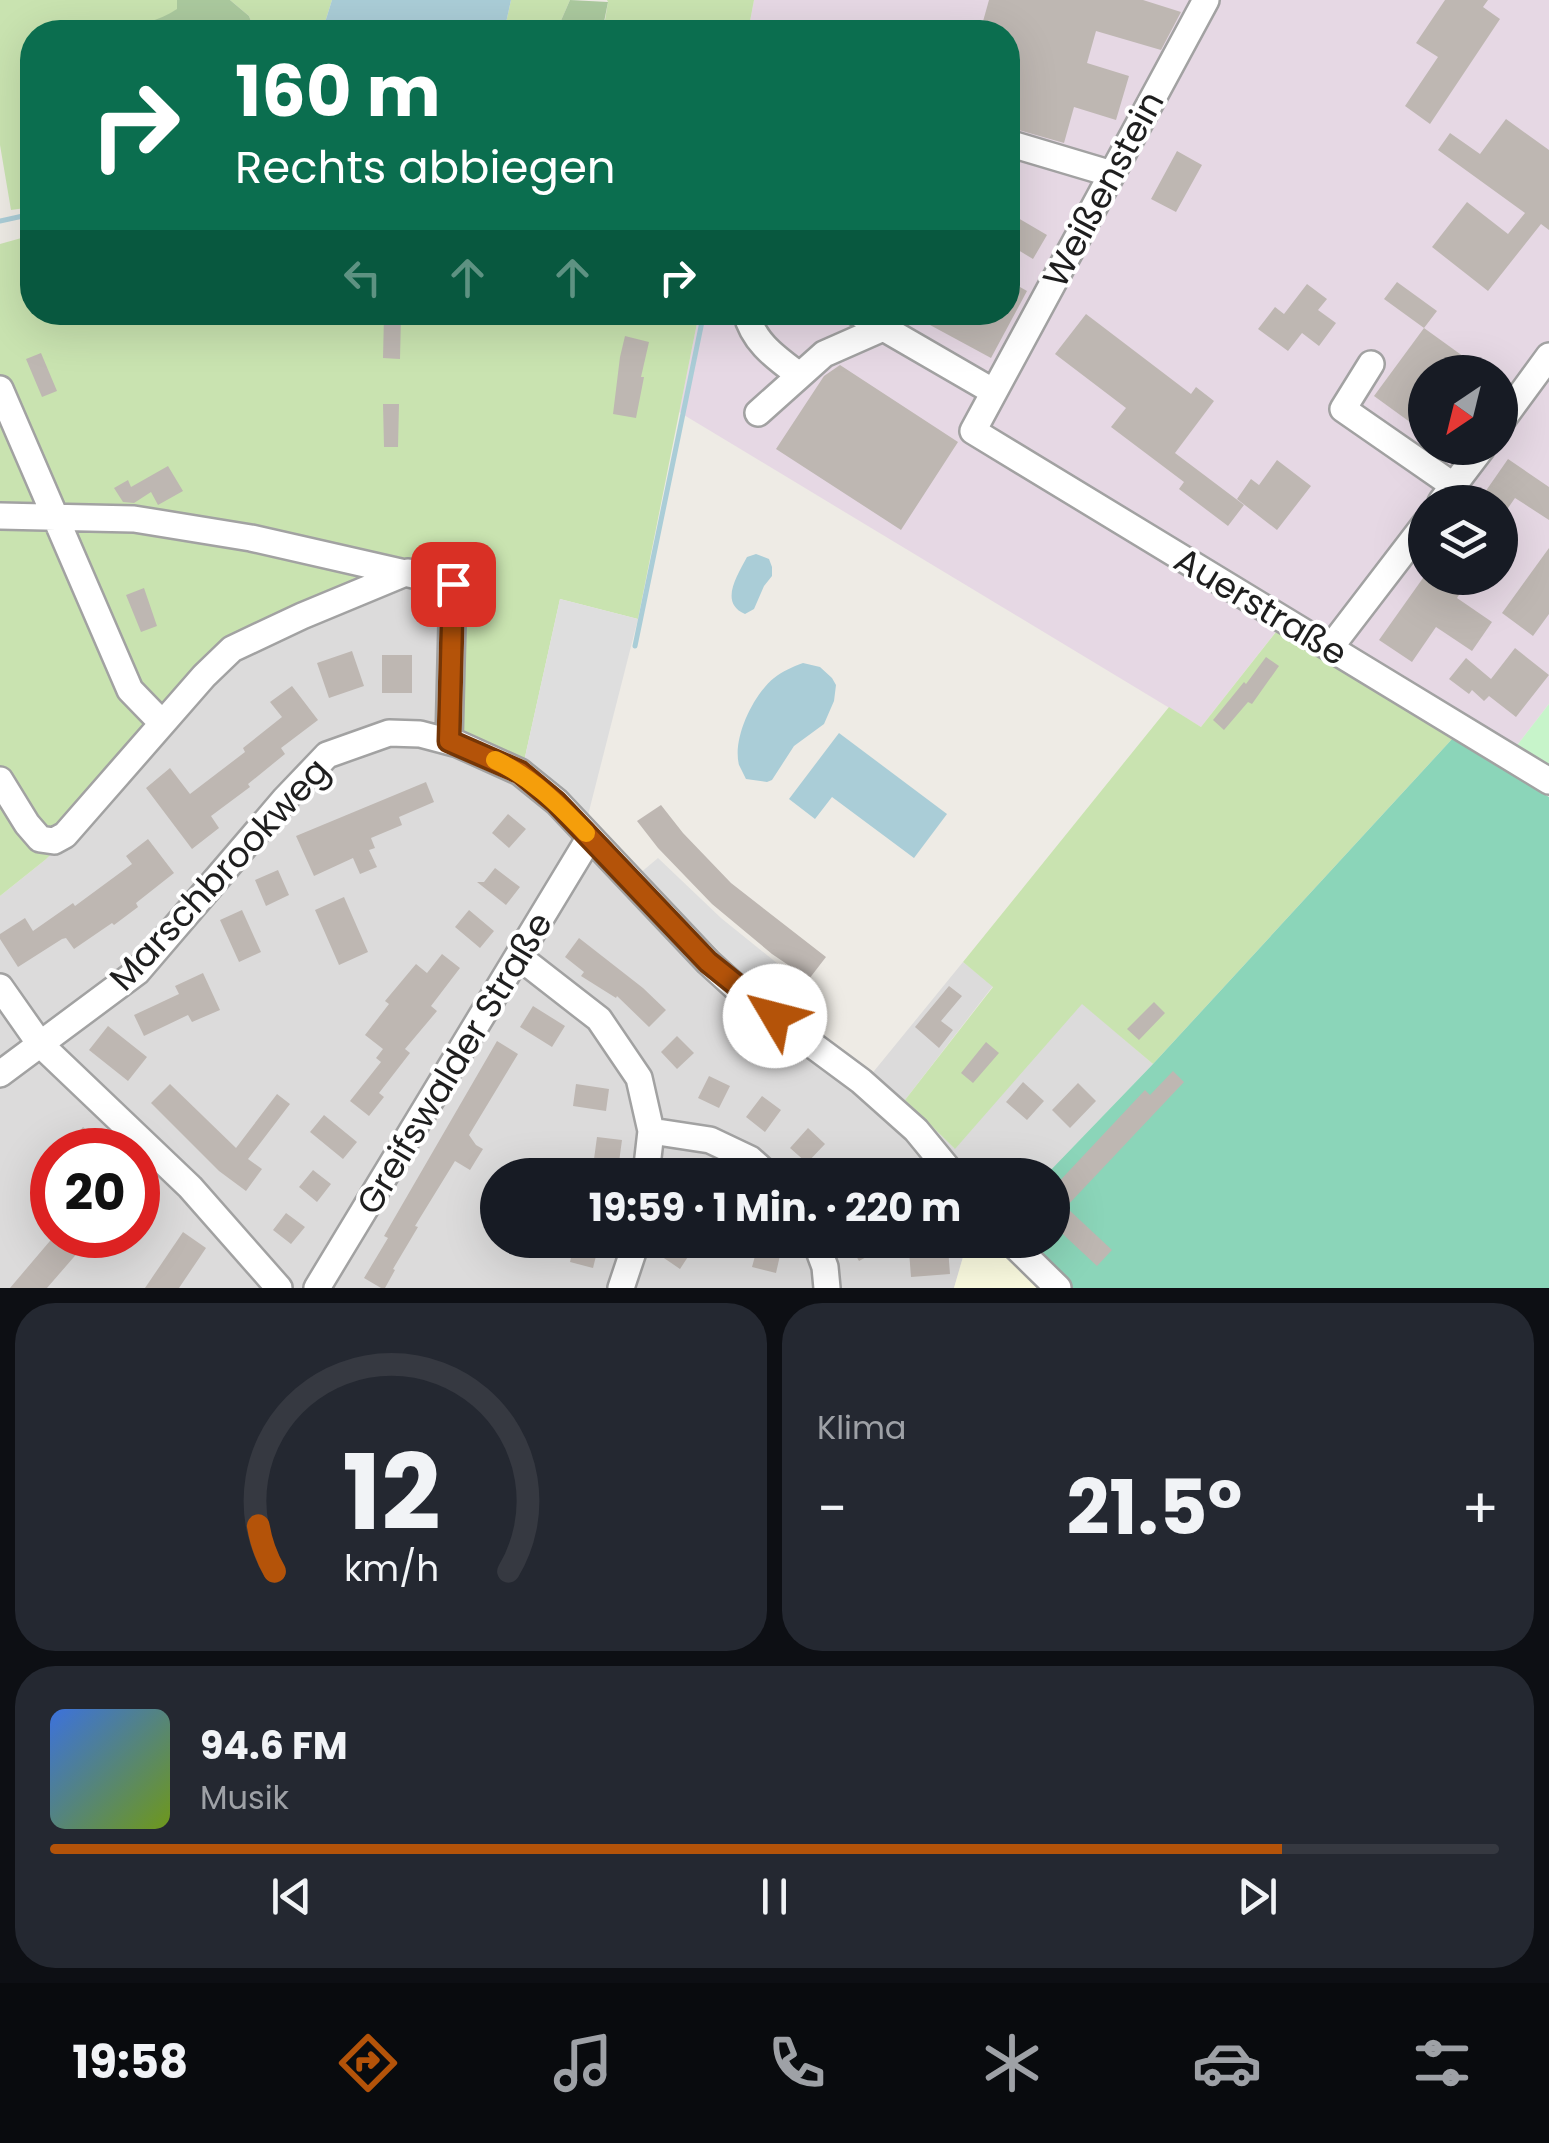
<!DOCTYPE html>
<html lang="de">
<head>
<meta charset="utf-8">
<style>
  body { margin:0; font-family:Poppins,sans-serif; background:#242831; color:#f1f3f6; height:100vh; display:flex; flex-direction:column; font-size:38px; white-space:nowrap }
  * { box-sizing:border-box; margin:0 }
  p { font-size:32px; color:#9ea1a6 }
  .icon { flex:none; width:55px; height:55px; fill:none; stroke:currentColor; stroke-width:2; stroke-linecap:round; stroke-linejoin:round }
  .map { position:relative; height:1288px; overflow:hidden }
  .sheet { display:flex; flex-direction:column; gap:15px; padding:15px; background:#0d0f14; flex:1 }
  .sheet>* { flex:none }
  .banner { position:absolute; left:20px; top:20px; width:1000px; height:305px; border-radius:40px; box-shadow:0 10px 40px #0002; background:#0b6e4f; color:#fff; overflow:hidden }
  .needle { width:65px; rotate:215deg }
  .fabs { position:absolute; left:1408px; top:355px; display:grid; gap:20px }
  .fabs a { display:grid; place-items:center; width:110px; height:110px; border-radius:50%; background:#171b24; box-shadow:0 10px 40px #0002; font-size:50px }
  .speed { position:absolute; left:30px; top:1128px; display:flex; gap:20px; font-size:50px; font-weight:700; text-align:center }
  .speed>* { display:grid; place-content:center; width:130px; height:130px; border-radius:50%; background:#171b24; box-shadow:0 10px 40px #0002; line-height:1 }
  .speed .limit { border:15px solid #d22; background:#fff; color:#111 }
  .pin { position:absolute; display:grid; place-items:center; width:85px; height:85px; color:#fff; margin:-42px; border-radius:20px; box-shadow:0 5px 15px #0006 }
  .me { position:absolute; width:110px; margin:-55px; rotate:307deg; stroke-linejoin:round; filter:drop-shadow(0 0 8px #0008) }
  .turn { display:flex; align-items:center; gap:35px; height:210px; padding:0 50px; font-size:45px }
  .turn .icon { width:130px; height:130px; stroke-width:2.5 }
  .turn b { display:block; font-size:70px; line-height:85px }
  .lanes { display:flex; align-items:center; height:95px; padding:0 50px; background:#0003; justify-content:center; gap:50px; direction:ltr }
  .lanes .off { opacity:.35 }
  .big { font-size:75px; font-weight:700; line-height:1.1 }
  .sheet .tile { flex:1; display:flex; flex-direction:column; justify-content:center; gap:15px; min-width:0; padding:0 35px; border-radius:40px; background:#242831 }
  .sheet .dial { align-items:center; gap:0 }
  .dial svg { height:260px; overflow:visible; fill:none; stroke:#363941; stroke-width:7; stroke-linecap:round; text-anchor:middle }
  .dial text { fill:#f1f3f6; stroke:none }
  .song { display:flex; align-items:center; gap:30px }
  .cover { width:120px; height:120px; border-radius:15px; background:linear-gradient(135deg,hsl(220 70% 55%),hsl(80 70% 35%)) }
  .played { height:10px; border-radius:5px; background:linear-gradient(90deg,#b45309 85%,#363941 85%) }
  .keys { display:flex; justify-content:space-around; direction:ltr }
  .heat { display:flex; justify-content:space-between; align-items:center; font-size:55px; direction:ltr }
  .sheet .tiles { flex:1; display:grid; gap:15px; grid-template-columns:1fr 1fr }
  .tile:last-child { grid-column:span 2 }
  .trip { position:absolute; left:480px; top:1158px; width:590px; height:100px; border-radius:50px; background:#171b24; box-shadow:0 10px 40px #0002; font-weight:700; line-height:100px; text-align:center }
  .dock { display:flex; height:160px; justify-content:space-around; align-items:center; background:#090b0e; color:#9ea1a6 }
  .dock .icon { width:70px; height:70px }
  .dock .selected { color:#b45309 }
  .dock b { font-size:45px; color:#f1f3f6 }
  .map>svg:first-child { display:block }
  .residential { fill:#dcdbdb; fill-rule:evenodd }
  .industrial { fill:#e6d8e4; fill-rule:evenodd }
  .education { fill:#fcfce1 }
  .grass { fill:#c9e3b0 }
  .forest { fill:#abc99e }
  .park { fill:#c7f4ca }
  .pitch { fill:#8bd5b9 }
  .parking { fill:#dedede }
  .water { fill:#aacdd7 }
  .lines { fill:none; stroke-linecap:round; stroke-linejoin:round }
  .stream { stroke:#aacdd7; stroke-width:5 }
  .building { fill:#beb7b2 }
  .minor-casing { stroke:#a2a2a2; stroke-width:30 }
  .minor { stroke:#fff; stroke-width:25 }
  .route-casing { stroke:#753606; stroke-width:25 }
  .route { stroke:#b45309; stroke-width:18 }
  .slow { stroke:#f59e0b; stroke-width:18 }
  .labels { text-anchor:middle; dominant-baseline:central; stroke-width:8; stroke-linejoin:round; paint-order:stroke }
  .street-label { font-size:35px; fill:#1e1e1e; stroke:#fff }
</style>
</head>
<body>
<div class="map">
<svg width="1549" height="1288" viewBox="0 0 1549 1288">
  <rect width="100%" height="100%" fill="#eeebe5"/>
  <path class="residential" d="M407,579l39,13 77,174 213,201 66,49 68,60 93,-114 30,24 -88,114 49,48 128,-145 71,61 -107,111h-548v65h470l-14,48h-954v-392l45,-36 196,-207zM52,1150h86v85h-86z"/>
  <path class="industrial" d="M754,0h795v704l-34,44 -222,-138 -92,117 -522,-315 20,-99 309,-1v-280h-260zM1425,372h75v76h-75zM1425,502h75v76h-75z"/>
  <path class="education" d="M968,1240h29l46,48h-89z"/>
  <path class="grass" d="M0,0h177l1,9 -18,11 -46,6 -25,-2 -33,3 2,5h-26v175l-21,3 -11,-65z
    M230,0h102l-10,32h-67l-6,-16z
    M511,0h59l-14,32h-52z
    M607,0h147l-6,32h-145l5,-30z
    M32,235v77l667,1 -61,306 -78,-20 -37,167 -82,-34 5,-140 -39,-13 -166,74 -167,179 -29,28 -45,36v-652z
    M1276,632l177,106 -300,326 -71,-60 -127,145 -50,-49 88,-113 -30,-25 206,-255 32,20z"/>
  <path class="forest" d="M177,0h53l19,16 6,16h-197l-2,-5c11,-1 22,-3 33,-3 34,0 58,5 88,-15z
    M570,0l38,2 -6,30h-46z"/>
  <path class="park" d="M1549,704v65l-34,-21z"/>
  <path class="pitch" d="M1453,738l96,59v491h-480l-48,-48h31v-65h-6l107,-111z"/>
  <path class="parking" d="M560,599l78,20 -51,200 -64,-53z
    M658,858l63,60 93,75 -12,23 -66,-49 -97,-93z"/>
  <path class="water" d="M332,0h179l-7,32h-182z
    M756,554l13,5 3,8v9l-8,10 -10,23 -9,5c-26,-11 -8,-38 2,-57z
    M803,663l17,4 12,11 4,7 -2,16 -10,23 -30,22 -22,34 -5,2 -21,-3c-1,-2 -6,-12 -7,-14 -7,-27 15,-71 35,-87 9,-7 18,-11 29,-15z
    M839,733l108,81 -33,44 -82,-61 -17,22 -26,-20z"/>
  <g class="lines">
    <path class="stream" d="M0,221l32,-7
      M635,646l69,-334"/>
  </g>
  <path class="building" d="M989,0h154l38,12 -20,38 -65,-19 -9,32 42,13 -13,44 -42,-13 -10,36 -56,-16v-95h-28z
    M1445,0h43l-5,7 17,12 -70,105 -25,-18 33,-49 -22,-14z
    M1506,119l43,31v80l-8,-6 -53,67 -56,-44 35,-45 41,32 17,-21 -87,-63 12,-17 30,21z
    M1177,151l25,14 -26,47 -25,-13z
    M1018,218l29,17 -14,24 -25,-15v-8z
    M1008,280l19,11 -36,67 -85,-46h102z
    M1397,282l40,29 -13,17 -40,-29z
    M1307,284l20,15 -9,11 18,13 -17,23 -17,-13 -14,18 -30,-22 17,-22 9,7z
    M1086,314l105,80 5,-7 18,14 -39,52 69,52 -16,21 -49,-37 5,-7 -73,-55 15,-19 -71,-54z
    M384,315l17,1 -1,43 -17,-1z
    M1424,328l61,44h-60v61l-51,-37z
    M625,336l24,6 -8,35h3l-8,41 -23,-4 7,-57z
    M41,353l16,38 -15,6 -16,-38z
    M840,365l118,77 -57,88 -125,-81 48,-73z
    M383,404h16l-1,43h-14z
    M1508,459l41,28v33l-34,-22 -9,13 -6,-4v-5h-6l-11,-7z
    M1277,460l34,26 -34,44 -40,-31 14,-20 8,6z
    M168,466l15,25 -25,14 -7,-13 -17,11 -11,-1 -9,-14 14,-8 3,7z
    M1549,548v66l-16,22 -31,-23z
    M1423,578h47l-13,20 35,24 -20,29 -36,-24 -24,35 -33,-22z
    M144,588l13,38 -16,6 -15,-37z
    M1515,648l34,27 -33,42 -27,-21 -5,5 -12,-11 -3,4 -20,-15 17,-21 25,21z
    M352,651l12,35 -35,12 -12,-35z
    M382,655h30v38h-30z
    M1266,657l13,9 -27,38 -4,-2 -24,28 -11,-10 31,-38 2,2z
    M292,686l26,34 -37,28 4,6 -37,30 2,3 -39,29 8,12 -27,21 -46,-61 24,-20 20,26 55,-42 -2,-4 39,-31 -12,-15z
    M426,782l8,20 -35,15 3,8 -31,13 4,10 -6,2 8,17 -17,7 -7,-16 -39,18 -18,-40z
    M661,805l22,28 48,50 95,74 -17,22 -37,-25 -60,-50 -54,-56 -21,-27z
    M508,814l18,15 -17,19 -17,-15z
    M148,839l26,34 -38,30 2,4 -24,18 -2,-2 -38,26 -8,-11 -4,1 -44,28 -18,-28v-5l25,-16 8,13 40,-28 2,3 57,-42 -6,-8z
    M495,868l25,19 -14,18 -29,-23h7z
    M278,870l11,25 -23,11 -11,-26z
    M344,897l24,55 -29,13 -24,-55z
    M242,910l19,42 -22,10 -19,-42z
    M469,910l25,21 -14,17 -25,-21z
    M579,938l64,50 23,22 -17,17 -32,-31 -1,2 -35,-22 3,-4 -19,-15z
    M442,954l18,14 -29,38 6,5 -32,38 5,4 -31,40 5,4 -15,19 -19,-15 31,-39 -5,-4 7,-9 -18,-14 24,-31 -4,-3 31,-37 11,9z
    M203,973l17,37 -28,12 -4,-7 -44,21 -10,-21 45,-21 -4,-8z
    M949,986l13,10 -21,25 12,9 -14,18 -24,-21z
    M1154,1002l11,11 -26,27 -12,-11z
    M533,1006l32,20 -13,21 -32,-20z
    M108,1026l39,31 -19,24 -39,-31z
    M677,1036l17,17 -17,16 -16,-17z
    M497,1041l21,13 -49,81 7,10 7,4 -13,21 -15,-9 -40,65 3,1 -25,42 2,1 -10,18h-4l-17,-10 24,-40 -4,-2z
    M986,1042l13,11 -26,30 -12,-10z
    M1173,1071l11,11 -118,125 46,43 -15,16 -45,-42v-35l93,-99 5,5z
    M709,1076l21,10 -11,22 -21,-10z
    M1023,1082l21,19 -17,19 -21,-18z
    M1078,1083l18,18 -26,27 -18,-18z
    M170,1084l66,64 41,-54 13,10 -42,55 14,10 -16,22 -27,-20 -68,-68z
    M576,1084l33,5 -3,22 -33,-5z
    M762,1096l19,14 -16,22 -19,-15z
    M324,1115l33,27 -14,17 -33,-27z
    M83,1127l27,23h-46z
    M808,1128l17,16 -18,19 -17,-15z
    M597,1137l25,3 -3,22 -25,-3z
    M313,1170l18,14 -14,18 -18,-15z
    M286,1213l19,14 -14,17 -18,-14z
    M183,1232l23,16 -27,40h-34z
    M55,1235h38l-46,53h-37z
    M575,1240l24,4 -6,24 -23,-6z
    M672,1240h7l14,9 -13,20 -19,-13z
    M847,1240h50l-38,21z
    M758,1245l23,6 -5,22 -24,-6z
    M948,1248l2,26 -39,3 -2,-26z"/>
  <g class="lines">
    <g class="minor-casing">
      <path id="minor" d="M1206,0l-233,431 576,350
        M1008,143l104,31
        M746,312c7,30 29,45 53,63
        M856,312l138,80
        M1371,364l-28,45 111,77
        M0,389l130,301 32,33
        M758,413l66,-59 59,-26
        M1500,423l49,-67
        M1441,502l41,-54
        M0,516l134,3 117,19 202,46 -4,157
        M1330,648l95,-124
        M0,780l27,44 13,15 14,2 11,-6 139,-159 28,-27 70,-33 106,-44
        M518,956l81,63 40,59 12,53 -5,44
        M0,987l40,57 150,143 89,101
        M0,1074l137,-102 148,-173 42,-44 62,-22 31,1 38,10 62,28 37,30 151,160 33,30 120,89 55,49 37,45
        M651,1131l59,9 40,19 18,16
        M815,1240l10,27 2,21
        M1009,1240l49,48
        M317,1288l273,-451
        M621,1288l16,-48"/>
    </g>
    <use href="#minor" class="minor"/>
  </g>
  <g class="lines">
    <g class="route-casing">
      <path id="route" d="M453,584l-4,157 71,31 36,30 152,160 67,54"/>
    </g>
    <use href="#route" class="route"/>
    <path class="slow" d="M495,760c36,17 63,44 91,73"/>
  </g>
  <g class="labels">
    <g class="street-label">
      <text transform="translate(1103 189) rotate(-62)">Weißenstein</text>
      <text transform="translate(1261 606) rotate(31)">Auerstraße</text>
      <text transform="translate(219 874) rotate(-47)">Marschbrookweg</text>
      <text transform="translate(454 1063) rotate(-59)">Greifswalder Straße</text>
    </g>
  </g>
</svg>
<div class="fabs">
<a><svg class="needle" viewBox="-14 -14 28 28"><path d="M0-13l5 13h-10z" fill="#e53935"/><path d="M0 13l5-13h-10z" fill="#9ea1a6"/></svg></a>
<a><svg class="icon" aria-label="layers" viewBox="0 0 24 24"><path d="M12 4l9 5-9 5-9-5zM3 14l9 5 9-5"/></svg></a>
</div>
<div class="speed"><div class="limit">20</div></div>
<div class="pin" style="left:453px;top:584px;background:#d93025"><svg class="icon" aria-label="arrive" viewBox="0 0 24 24"><path d="M6 21V4h12l-3 4 3 4H6"/></svg></div>
<svg class="me" style="left:775px;top:1016px" viewBox="-20 -20 40 40"><circle r="19" fill="#fff"/><path d="M0-13L10 11 0 6-10 11z" fill="#b45309"/></svg>
<div class="trip">19:59 · 1 Min. · 220 m</div>
<div class="banner">
<div class="turn"><svg class="icon" aria-label="right" viewBox="0 0 24 24"><path d="M7 20v-9h11M14 6l5 5-5 5"/></svg><div><b>160 m</b>Rechts abbiegen</div></div>
<div class="lanes"><svg class="icon off" aria-label="left" viewBox="0 0 24 24"><path d="M17 20v-9H6M10 6l-5 5 5 5"/></svg><svg class="icon off" aria-label="ahead" viewBox="0 0 24 24"><path d="M12 20V5M6 11l6-6 6 6"/></svg><svg class="icon off" aria-label="ahead" viewBox="0 0 24 24"><path d="M12 20V5M6 11l6-6 6 6"/></svg><svg class="icon" aria-label="right" viewBox="0 0 24 24"><path d="M7 20v-9h11M14 6l5 5-5 5"/></svg></div>
</div>
</div>
<section class="sheet">
<div class="tiles">
<div class="tile dial"><svg viewBox="0 0 100 80">
<path d="M14 69A42 42 0 1 1 86 69"/>
<path d="M14 69A42 42 0 0 1 9 55" stroke="#b45309"/>
<text x="50" y="56" font-size="32" font-weight="700">12</text>
<text x="50" y="72" font-size="11">km/h</text>
</svg></div>
<div class="tile"><p>Klima</p>
<div class="heat"><a>−</a><b class="big">21.5°</b><a>+</a></div>
</div>
<div class="tile">
<div class="song"><i class="cover"></i><div><b>94.6 FM</b><p>Musik</p></div></div>
<div class="played"></div>
<div class="keys"><svg class="icon" aria-label="previous" viewBox="0 0 24 24"><path d="M18 5L8 12l10 7zM5 5v14"/></svg><svg class="icon" aria-label="pause" viewBox="0 0 24 24"><path d="M8 5v14M16 5v14"/></svg><svg class="icon" aria-label="next" viewBox="0 0 24 24"><path d="M6 5l10 7-10 7zM19 5v14"/></svg></div>
</div>
</div>
</section>
<nav class="dock">
<b>19:58</b>
<svg class="icon selected" aria-label="directions" viewBox="0 0 24 24"><path d="M12 3l9 9-9 9-9-9zM9 14v-3h6M13 9l2 2-2 2"/></svg>
<svg class="icon" aria-label="music" viewBox="0 0 24 24"><path d="M9 18V5l10-2v13"/><circle cx="6" cy="18" r="3"/><circle cx="16" cy="16" r="3"/></svg>
<svg class="icon" aria-label="phone" viewBox="0 0 24 24"><path d="M5 4h4l2 5-3 2q2 4 5 5l2-3 5 2v4C11 20 4 13 5 4z"/></svg>
<svg class="icon" aria-label="climate" viewBox="0 0 24 24"><path d="M12 3v18M4 7l16 10M4 17L20 7"/></svg>
<svg class="icon" aria-label="car" viewBox="0 0 24 24"><path d="M5 17H2v-5l4-1 3-4h7l3 4 3 1v5h-3M9 17h6M6 11h13"/><circle cx="7" cy="17" r="2"/><circle cx="17" cy="17" r="2"/></svg>
<svg class="icon" aria-label="filters" viewBox="0 0 24 24"><path d="M4 7h16M4 17h16"/><circle cx="9" cy="7" r="2"/><circle cx="15" cy="17" r="2"/></svg>
</nav>
</body>
</html>
